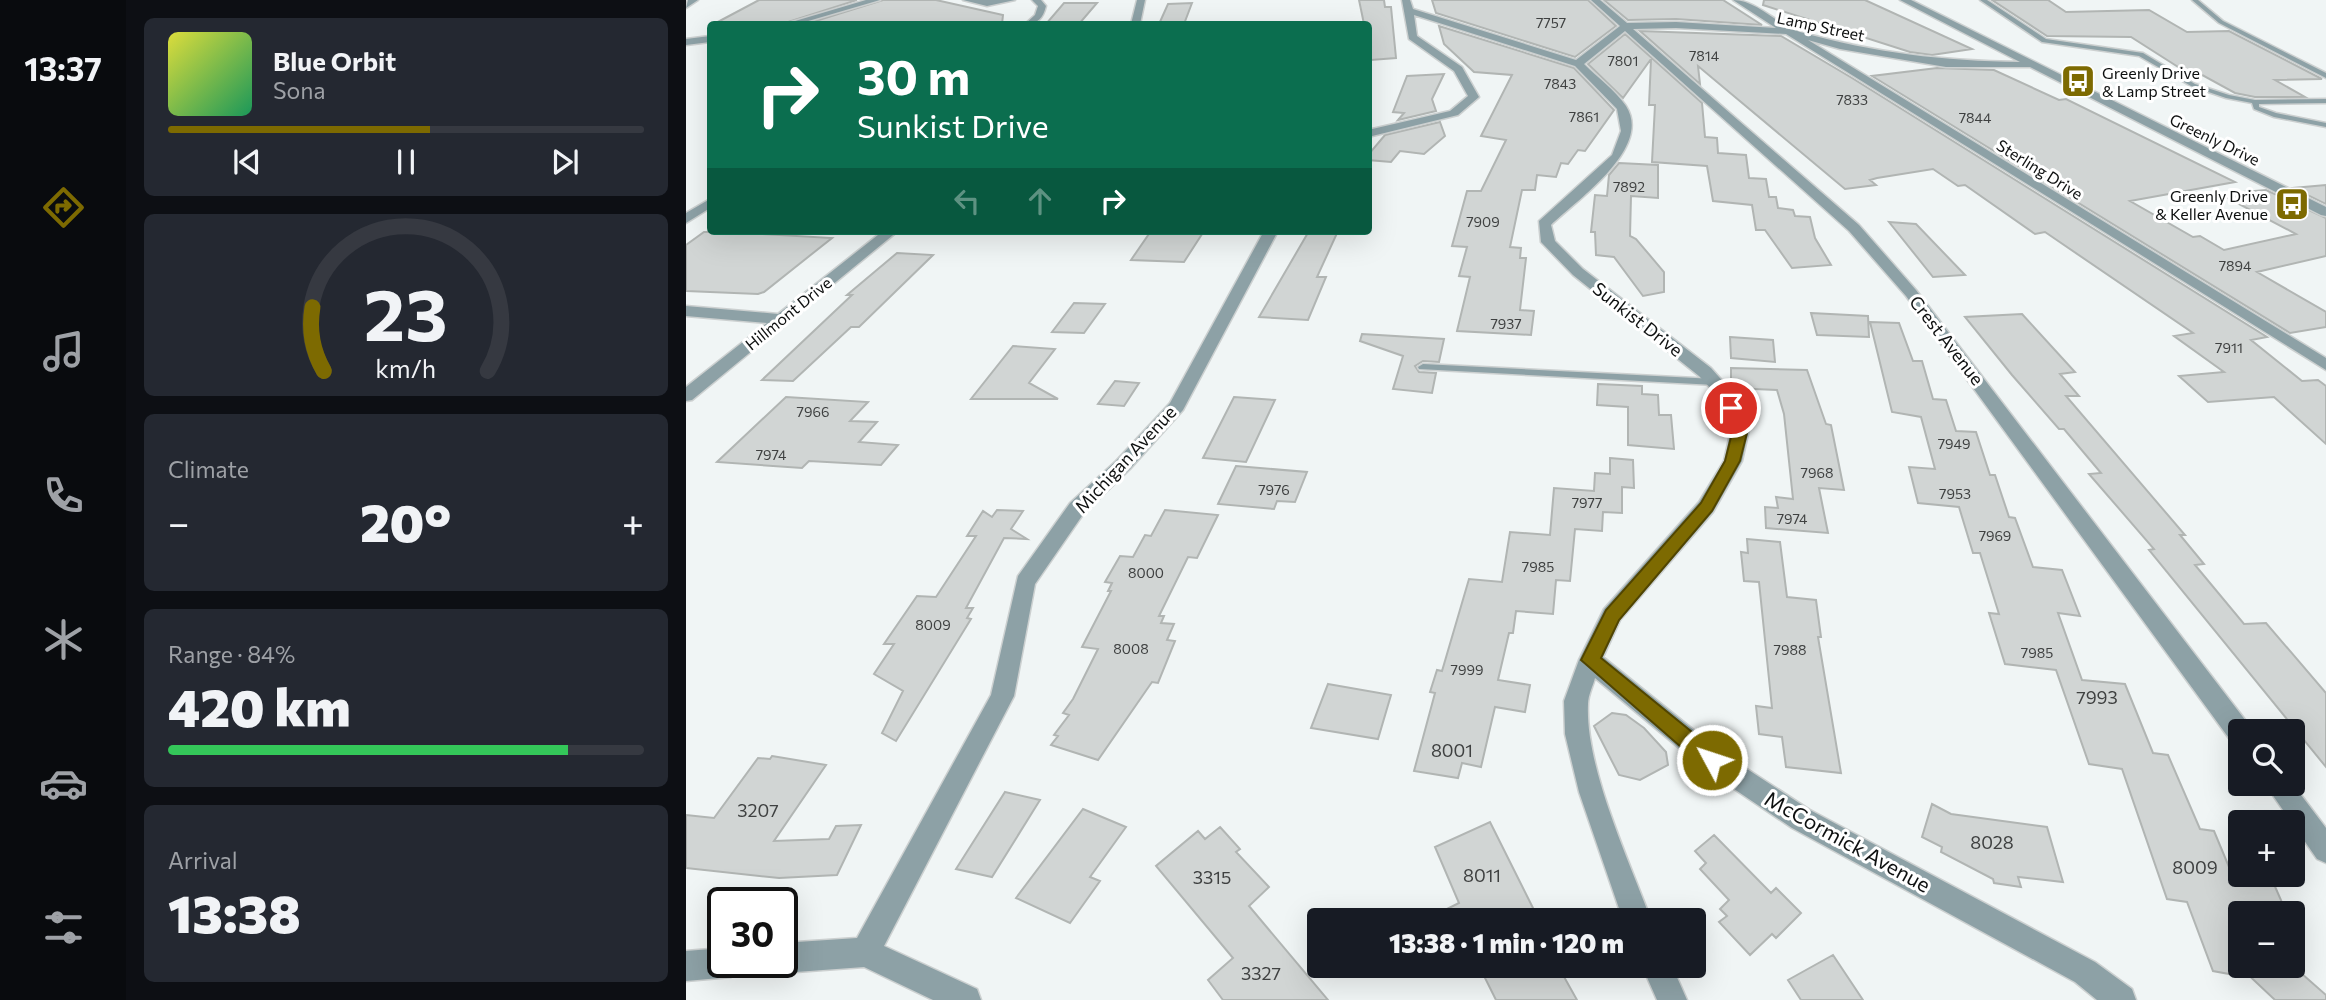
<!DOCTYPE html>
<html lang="en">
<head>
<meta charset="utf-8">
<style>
  body { margin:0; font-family:Commissioner,sans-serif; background:#242831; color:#f1f3f6; height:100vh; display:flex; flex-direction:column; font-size:26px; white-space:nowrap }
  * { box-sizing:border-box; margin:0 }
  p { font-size:23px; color:#9ea1a6 }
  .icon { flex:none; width:38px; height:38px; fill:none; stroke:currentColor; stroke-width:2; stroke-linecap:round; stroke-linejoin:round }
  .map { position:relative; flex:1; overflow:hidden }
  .drawer { display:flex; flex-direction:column; gap:18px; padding:18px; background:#0d0f14; width:560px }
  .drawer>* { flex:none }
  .hud { position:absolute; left:21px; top:21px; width:665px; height:214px; border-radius:7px; box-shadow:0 7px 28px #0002; background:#0b6e4f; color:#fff; overflow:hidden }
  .tools { position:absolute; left:1542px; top:719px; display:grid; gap:14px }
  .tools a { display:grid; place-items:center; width:77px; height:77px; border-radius:7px; background:#171b24; box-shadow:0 7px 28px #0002; font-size:35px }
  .speed { position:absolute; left:21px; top:887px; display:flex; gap:14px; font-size:35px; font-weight:700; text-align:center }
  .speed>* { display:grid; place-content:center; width:91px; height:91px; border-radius:50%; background:#171b24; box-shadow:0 7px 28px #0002; line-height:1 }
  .speed .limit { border:4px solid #111; border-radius:10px; background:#fff; color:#111 }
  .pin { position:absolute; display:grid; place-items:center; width:60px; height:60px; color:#fff; margin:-30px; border:4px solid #fff; border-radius:50%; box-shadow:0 2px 7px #0007 }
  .me { position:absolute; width:77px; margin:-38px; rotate:310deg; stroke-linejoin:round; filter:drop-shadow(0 0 5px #0008) }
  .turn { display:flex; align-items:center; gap:24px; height:147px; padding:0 35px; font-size:32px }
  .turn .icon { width:91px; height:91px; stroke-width:2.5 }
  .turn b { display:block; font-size:49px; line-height:60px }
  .lanes { display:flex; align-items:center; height:66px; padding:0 35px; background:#0003; justify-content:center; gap:35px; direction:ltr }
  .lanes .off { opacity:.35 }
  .big { font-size:52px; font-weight:800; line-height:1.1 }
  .drawer .widget { flex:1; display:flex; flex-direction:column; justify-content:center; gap:10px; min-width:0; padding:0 24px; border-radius:10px; background:#242831 }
  .drawer .dial { align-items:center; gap:0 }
  .dial svg { height:182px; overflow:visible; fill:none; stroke:#363941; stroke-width:7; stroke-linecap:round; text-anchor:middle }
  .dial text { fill:#f1f3f6; stroke:none }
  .song { display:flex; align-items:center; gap:21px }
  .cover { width:84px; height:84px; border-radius:10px; background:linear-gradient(135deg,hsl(60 70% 55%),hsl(150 70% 35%)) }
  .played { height:7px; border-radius:4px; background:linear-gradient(90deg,#7d6a01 55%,#363941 55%) }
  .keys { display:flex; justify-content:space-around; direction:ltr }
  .heat { display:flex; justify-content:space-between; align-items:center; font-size:38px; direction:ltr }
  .charge { height:10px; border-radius:5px; background:linear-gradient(90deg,#34c759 84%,#363941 0) }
  .trip { position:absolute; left:621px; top:908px; width:399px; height:70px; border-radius:7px; background:#171b24; box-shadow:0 7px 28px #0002; font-weight:800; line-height:70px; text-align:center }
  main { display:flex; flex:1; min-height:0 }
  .menu { display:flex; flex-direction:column; width:126px; justify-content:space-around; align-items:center; background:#090b0e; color:#9ea1a6 }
  .menu .icon { width:49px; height:49px }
  .menu .current { color:#7d6a01 }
  .menu b { font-size:32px; color:#f1f3f6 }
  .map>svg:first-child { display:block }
  .building { fill:#d1d5d4; stroke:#b1b5b3; stroke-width:2 }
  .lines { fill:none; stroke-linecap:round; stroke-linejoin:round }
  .service-casing { stroke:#ccd0d0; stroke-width:3 }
  .minor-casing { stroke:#ccd0d0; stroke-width:3 }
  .service { fill:#8da1a6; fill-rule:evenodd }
  .minor { fill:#8da1a6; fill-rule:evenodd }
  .route { fill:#7d6a01; stroke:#514501; stroke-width:2 }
  .labels { text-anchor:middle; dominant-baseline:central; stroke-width:6; stroke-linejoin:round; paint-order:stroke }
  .number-label { font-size:14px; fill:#3f4141 }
  .far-street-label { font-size:16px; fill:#0e1010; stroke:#fff }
  .far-poi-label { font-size:16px; fill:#0e1010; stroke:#fff; text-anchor:start }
  .street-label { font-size:18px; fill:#0e1010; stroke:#fff }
  .near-number-label { font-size:18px; fill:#3f4141 }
  .near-street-label { font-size:21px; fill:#0e1010; stroke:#fff }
</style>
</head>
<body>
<main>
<nav class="menu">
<b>13:37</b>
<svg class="icon current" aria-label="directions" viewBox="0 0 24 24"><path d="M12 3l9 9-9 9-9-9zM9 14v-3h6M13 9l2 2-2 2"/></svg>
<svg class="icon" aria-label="music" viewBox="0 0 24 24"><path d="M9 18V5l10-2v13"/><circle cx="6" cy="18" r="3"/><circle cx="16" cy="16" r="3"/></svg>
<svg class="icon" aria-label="phone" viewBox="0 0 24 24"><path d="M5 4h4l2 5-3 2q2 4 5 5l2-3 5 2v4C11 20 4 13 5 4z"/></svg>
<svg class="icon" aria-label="climate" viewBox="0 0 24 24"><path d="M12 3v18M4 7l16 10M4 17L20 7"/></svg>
<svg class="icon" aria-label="car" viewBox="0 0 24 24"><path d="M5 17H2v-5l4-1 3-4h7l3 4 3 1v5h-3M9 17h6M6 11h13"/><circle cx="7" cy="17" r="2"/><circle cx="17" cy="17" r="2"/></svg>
<svg class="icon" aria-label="filters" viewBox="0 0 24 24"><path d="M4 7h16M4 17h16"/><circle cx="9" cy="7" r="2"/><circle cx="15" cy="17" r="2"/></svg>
</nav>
<section class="drawer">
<div class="widget">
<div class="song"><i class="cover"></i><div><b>Blue Orbit</b><p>Sona</p></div></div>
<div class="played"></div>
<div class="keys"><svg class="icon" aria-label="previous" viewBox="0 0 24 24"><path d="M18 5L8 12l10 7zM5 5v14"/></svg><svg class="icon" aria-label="pause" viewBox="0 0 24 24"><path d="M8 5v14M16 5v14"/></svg><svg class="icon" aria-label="next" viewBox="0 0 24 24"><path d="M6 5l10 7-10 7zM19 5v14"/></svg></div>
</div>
<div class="widget dial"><svg viewBox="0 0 100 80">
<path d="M14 69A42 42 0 1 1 86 69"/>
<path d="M14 69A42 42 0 0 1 9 41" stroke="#7d6a01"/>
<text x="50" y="56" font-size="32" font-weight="700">23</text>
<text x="50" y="72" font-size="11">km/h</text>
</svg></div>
<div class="widget"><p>Climate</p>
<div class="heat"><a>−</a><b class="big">20°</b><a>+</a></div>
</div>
<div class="widget"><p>Range · 84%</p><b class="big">420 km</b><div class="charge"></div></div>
<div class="widget"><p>Arrival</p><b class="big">13:38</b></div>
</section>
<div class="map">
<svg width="1640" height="1000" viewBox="0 0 1640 1000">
  <rect width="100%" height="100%" fill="#f0f5f5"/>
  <path class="building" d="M73,0h98l-75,24h-68z
    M197,0h53l67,15 -1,9h-196z
    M673,0h25l1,7h6l5,51 -25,2 -3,-36h-4z
    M746,0h156l28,26 -41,31 -139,-44z
    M918,0h119l39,25 -86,-6 -48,1z
    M1078,0h101l107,49 -40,6 -22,-3 -147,-47z
    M1306,0h56l18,12 83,-2 38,22 42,-1 93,48 -47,1 30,17h-50l-20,-4 -40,-22 -9,1 -55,-35 -84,-1z
    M378,3h33l-18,21h-33z
    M506,3l-8,21h-25l9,-20z
    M753,26l135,42 40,42 -29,41 -7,-1 -10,14 -7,-1 -5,14 -19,-2 -2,15h-13l-12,57 11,1 -1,10h6l-6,52 14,1 -3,24 -74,-4 13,-54 -11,-1 8,-29 -15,-1 15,-55h14l25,-51 -25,-4 31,-61 -38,-3 -30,-28z
    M954,31l141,5 71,42 415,259 -16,3 51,41 16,-1 8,6v58l-52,-47 -66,5 -29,-26 45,-4 -50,-36 19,-3 -148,-101 -10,2 -70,-49 -7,1 -25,-17 -56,9 -7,2 6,5 -31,4 -147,-123 2,18z
    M939,34l77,69 3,34 12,1 1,15 28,2 3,23 17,1 3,18h7l2,11 15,2 2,6 15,1 5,21 16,27 -39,3 -27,-38h-9l-4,-25 -39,-4 -6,-35 -55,-4 3,-57h-6l2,-46 -28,39 -35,-34z
    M1251,68l57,2 65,30 7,-1 169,83 -105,19 63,36 7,-1 24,14 72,-16 -76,-40 46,-4 60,28v38l-69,16 69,40v15l-36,6 -418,-257z
    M758,74l-12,25 4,12 -38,9 6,-7 -11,-1 14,-36z
    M754,122l5,14 -21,18 -24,-3 -9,11 -23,-2v-5l17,-20z
    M933,163l39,2v33l-27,-2 -1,40 6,3 28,33v20l-21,4 -29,-39 -18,-2 -1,-23h-4l4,-37 12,1 2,-21z
    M1640,185v19l-33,-16z
    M1203,222l27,2 49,51 -32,2z
    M465,231h53l-20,31 -53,-2z
    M623,231h29l-21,46h9l-18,43 -49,-3z
    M18,232h23l105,6 -68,54 -6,2 -72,-3v-46z
    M211,253l36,2 -74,72h-8l-58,54 -31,-1 90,-85h-5z
    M388,303l31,1 -21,29 -32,-1z
    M1125,313l57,3 1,21 -52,-2z
    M1336,314l53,58 -15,2 19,22h-13l119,139h-5l24,29 -9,1 49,59 22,-1 60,70v74l-177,-217 5,-1 -65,-75 12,-1 -37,-44h-5l-47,-54 -47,-58z
    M1184,322l29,1 14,38h9l11,38 13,1 10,31 20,1 14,43h5l14,42 6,1 18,49 29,3 18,46 -22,-3 24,67 43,4 28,69 15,2 32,74 14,2 15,36 11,1v7h30l17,39 -47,-5v5h-5l5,4v48h53l33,29v5h-51l-35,-33v9l-27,-5 -26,-69 -20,-3 -45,-130 -33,-5 -33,-94 -51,-6 -16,-51 10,1 -19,-61h-7l-14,-46 -41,-4 -9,-36 26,2 -14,-52 -29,-5z
    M676,334l82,5 -5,23 -16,-1 -8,5 4,6 17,1 -4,20 -39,-4 10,-33 -43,-15z
    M1044,337l43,3 2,22 -44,-4z
    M327,346l42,3 -26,34 29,16h-87z
    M1045,368l76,2 19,54 5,1 13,65 -25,-2 9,45 -62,-5 -1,-21 13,1 -2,-11 17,2 -9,-85 -7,-24 -46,-2z
    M429,381l24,2 -15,23 -26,-2z
    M912,384l44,2v8l16,1 1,20h12l3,34 -46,-4v-38l-31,-2z
    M100,397l82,5 -18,19 27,1 -18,20 39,3 -17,20 -72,-4 -7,7 -85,-6z
    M548,397l41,3 -29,62 -43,-4z
    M924,458l23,2 1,28 -12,-1v26l-19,-1 -1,19 -27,-2 -5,52 -14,-1 -3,34 -37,-3 -3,22h-4l-11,47 32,5 -5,27 -30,-5 -14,60 -19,-4 -4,15 -44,-7 21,-78 -5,-1 7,-22 5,1 27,-92 33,3 8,-50 40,3 4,-47 40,3 1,-18 15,1z
    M550,466l71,6 -12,30 -18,-1 -3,8 -56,-5z
    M311,510l26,1 -12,18 16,10 -23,-1 -38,70h7l-6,10 4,1 -75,122 -14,-8 21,-42 -29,-17 20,-30h-10l33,-48 19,1 40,-61h-9l16,-25 9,6z
    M479,510l53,5 -21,43 -9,-1 -29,59h5l-3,7 13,1 -7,16 8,1 -17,42 -6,-1 -54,78 -47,-15 7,-9 -4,-1 15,-20 -6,-2 10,-14 25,-50 -16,-2 29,-56h-3l4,-8 -7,-1 15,-26 13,1 12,-22 6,1z
    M1061,539l33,3 7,55 29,3 5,37h-3l23,136 -55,-6 -4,-30 -23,-3 -3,-28 16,2 -13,-126 -15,-1 -3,-29 7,1z
    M642,684l63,11 -13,44 -67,-11z
    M926,713l14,2 18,13 22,24 2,13 -28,15 -21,-5 -25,-49z
    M86,756l54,9 -52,76 55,-2 7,-13 25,-1 -24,50 -58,3 -93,-10v-53l28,3 44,-60 12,1z
    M319,792l35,8 -48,77 -36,-8z
    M1246,804l19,10 96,13 16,55 -45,-5 3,10 -27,-4 -1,-4 -52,-27 1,-5 -20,-10z
    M397,809l43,18 -36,50 10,4 -30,42 -54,-25z
    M804,822l49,98h-114l34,-17 -24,-56z
    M534,827l20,22 -4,3 33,35 -20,19 79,94h-105l-15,-20 25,-22 -77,-92 42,-35 7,8z
    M1028,835l57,58 5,-5 25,25 -25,25 -4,-4 -22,21 -31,-33 8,-6 -7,-7 9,-9 -29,-31 6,-6 -11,-12z
    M1147,955l30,45h-62l-13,-20z
    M820,966h52l19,34h-81l-11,-22z"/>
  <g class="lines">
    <g class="service-casing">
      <path id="service" d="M1294,0h7l59,39 97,14 52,31 34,11 26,5 71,-1v4l-67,1v3l17,6 50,10v4l-52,-10 -20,-8 -2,-6 -26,-5 -35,-12 -52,-30 -97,-14z
        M1506,0h6l25,21 103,52v5l-107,-55z
        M737,364l292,15 5,3 -5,3 -296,-16 -1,-2z"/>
    </g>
    <g class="minor-casing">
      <path id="minor" d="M12,0l-12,8 2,-8z
        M180,0h14l-82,24h-13z
        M277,0h52l-28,6z
        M346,0h9l5,6c-3,12 -8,18 -21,18l10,-9 3,-9z
        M451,0h8l-5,24h-9z
        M716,0h8l3,9 163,51 44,-34 -29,-26h9l27,23 49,-1 100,6 -43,-28c24,0 44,25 67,32 75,21 143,29 220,30l-120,-62h11l415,207v9l-5,-1 -291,-148h-84l-106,-18 -32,-9 518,318v12l-540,-336 -110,-6 -43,1 226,196 57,65 333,435 2,7h-11v12l-9,-3 -325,-445 -57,-65 -224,-200 -41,33c13,13 32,27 42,42 27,42 -49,94 -75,119l4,16 28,28 128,99 16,18 23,39 -8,36 -29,51 -93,108 -17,37 118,95 89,58 285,152 37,27 4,11h-39l-22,-18 -283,-154 -89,-60 -108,-90c-2,8 -7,17 -7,26 -3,63 41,156 63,216h-28l-44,-128 -14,-58 -1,-33 15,-41 25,-51 95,-107 25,-41 8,-36 -18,-33 -15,-16 -126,-101 -32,-33 -2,-21 73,-66 9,-24 -4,-22 -42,-43 -161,-51 3,21 45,31 17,30 -21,18 -90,22v-7l82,-19 18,-15 -14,-25 -45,-32z
        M24,36v6l-24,3v-6z
        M24,199v9l-24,15v-10z
        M197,231h15l-206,169 -6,1v-14l81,-64 -81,-7v-10l92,8z
        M578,231h14l-95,179 -53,59 -46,44 -49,71 -21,112 -130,250 93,43 4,11h-48l-69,-33 -82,6 -10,-5 -3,-6h13v-19l75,-5 134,-243 27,-119 52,-73 46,-42 54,-58z
        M1606,783l34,45v35l-9,-4 -52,-75z
        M37,948v14h22l-4,10 -10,5 -45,4v-30z
        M956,966h30l15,34h-30z"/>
    </g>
    <use href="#service" class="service"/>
    <use href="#minor" class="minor"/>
  </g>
  <path class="route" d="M1045,403l5,1 13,21 -9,36 -28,50 -93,109 -18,38 118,96 3,6 -3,7 -7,3 -8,-3 -123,-107 25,-50 95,-107 24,-42 9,-36 -10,-17z"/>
  <defs>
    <g id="bus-square" transform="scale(1.75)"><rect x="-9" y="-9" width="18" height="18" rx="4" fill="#7d6a01" stroke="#fff"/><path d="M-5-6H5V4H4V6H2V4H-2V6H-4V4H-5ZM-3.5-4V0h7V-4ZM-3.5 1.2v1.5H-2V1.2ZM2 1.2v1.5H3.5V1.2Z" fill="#fff"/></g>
  </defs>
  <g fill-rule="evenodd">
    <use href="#bus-square" x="1392" y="81"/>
    <use href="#bus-square" x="1606" y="204"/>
  </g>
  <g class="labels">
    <g class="number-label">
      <text x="865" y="22">7757</text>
      <text x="1018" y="55">7814</text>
      <text x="937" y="60">7801</text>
      <text x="874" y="83">7843</text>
      <text x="1166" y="99">7833</text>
      <text x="898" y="116">7861</text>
      <text x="1289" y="117">7844</text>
      <text x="943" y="186">7892</text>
      <text x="797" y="221">7909</text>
      <text x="1549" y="265">7894</text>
      <text x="820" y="323">7937</text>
      <text x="1543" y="347">7911</text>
      <text x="127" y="411">7966</text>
      <text x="1268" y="443">7949</text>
      <text x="85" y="454">7974</text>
      <text x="1131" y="472">7968</text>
      <text x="588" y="489">7976</text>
      <text x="1269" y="493">7953</text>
      <text x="901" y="502">7977</text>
      <text x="1106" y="518">7974</text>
      <text x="1309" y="535">7969</text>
      <text x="852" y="566">7985</text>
      <text x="460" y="572">8000</text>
      <text x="247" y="624">8009</text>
      <text x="445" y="648">8008</text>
      <text x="1104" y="649">7988</text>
      <text x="1351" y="652">7985</text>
      <text x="781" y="669">7999</text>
    </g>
    <g class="far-street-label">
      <text transform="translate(1135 26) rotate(12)">Lamp Street</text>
      <text transform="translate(1529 139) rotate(26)">Greenly Drive</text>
      <text transform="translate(1354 169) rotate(32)">Sterling Drive</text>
      <text transform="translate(102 313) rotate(-39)">Hillmont Drive</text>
    </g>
    <g class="far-poi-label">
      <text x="1416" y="72">Greenly Drive<tspan x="1416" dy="18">&amp; Lamp Street</tspan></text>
      <text x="1582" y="195" text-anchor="end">Greenly Drive<tspan x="1582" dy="18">&amp; Keller Avenue</tspan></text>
    </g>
    <g class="street-label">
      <text transform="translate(952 319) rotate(38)">Sunkist Drive</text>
      <text transform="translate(1261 340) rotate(52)">Crest Avenue</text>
      <text transform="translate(439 459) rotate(-47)">Michigan Avenue</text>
    </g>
    <g class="near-number-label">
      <text x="1411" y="697">7993</text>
      <text x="766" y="750">8001</text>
      <text x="72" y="810">3207</text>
      <text x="1306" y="842">8028</text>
      <text x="1509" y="867">8009</text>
      <text x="796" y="875">8011</text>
      <text x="526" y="877">3315</text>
      <text x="575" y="973">3327</text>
    </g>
    <g class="near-street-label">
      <text transform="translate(1162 841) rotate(29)">McCormick Avenue</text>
    </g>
  </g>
</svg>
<div class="tools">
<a><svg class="icon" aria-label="search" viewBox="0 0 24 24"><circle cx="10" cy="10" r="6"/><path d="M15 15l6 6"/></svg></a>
<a>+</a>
<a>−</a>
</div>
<div class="speed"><div class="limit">30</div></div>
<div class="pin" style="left:1045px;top:408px;background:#d93025"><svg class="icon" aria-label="arrive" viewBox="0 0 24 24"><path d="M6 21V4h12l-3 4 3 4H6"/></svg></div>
<svg class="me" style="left:1026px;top:760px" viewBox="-20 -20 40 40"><circle r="17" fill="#7d6a01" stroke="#fff" stroke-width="3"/><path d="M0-11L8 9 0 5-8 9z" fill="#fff"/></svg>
<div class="trip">13:38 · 1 min · 120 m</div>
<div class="hud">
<div class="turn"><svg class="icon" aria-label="right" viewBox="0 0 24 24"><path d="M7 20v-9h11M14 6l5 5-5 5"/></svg><div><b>30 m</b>Sunkist Drive</div></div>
<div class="lanes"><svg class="icon off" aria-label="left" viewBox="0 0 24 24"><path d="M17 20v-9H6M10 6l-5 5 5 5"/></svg><svg class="icon off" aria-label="ahead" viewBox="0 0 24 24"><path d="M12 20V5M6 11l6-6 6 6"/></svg><svg class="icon" aria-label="right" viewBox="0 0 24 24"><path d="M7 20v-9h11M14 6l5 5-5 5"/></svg></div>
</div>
</div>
</main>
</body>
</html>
